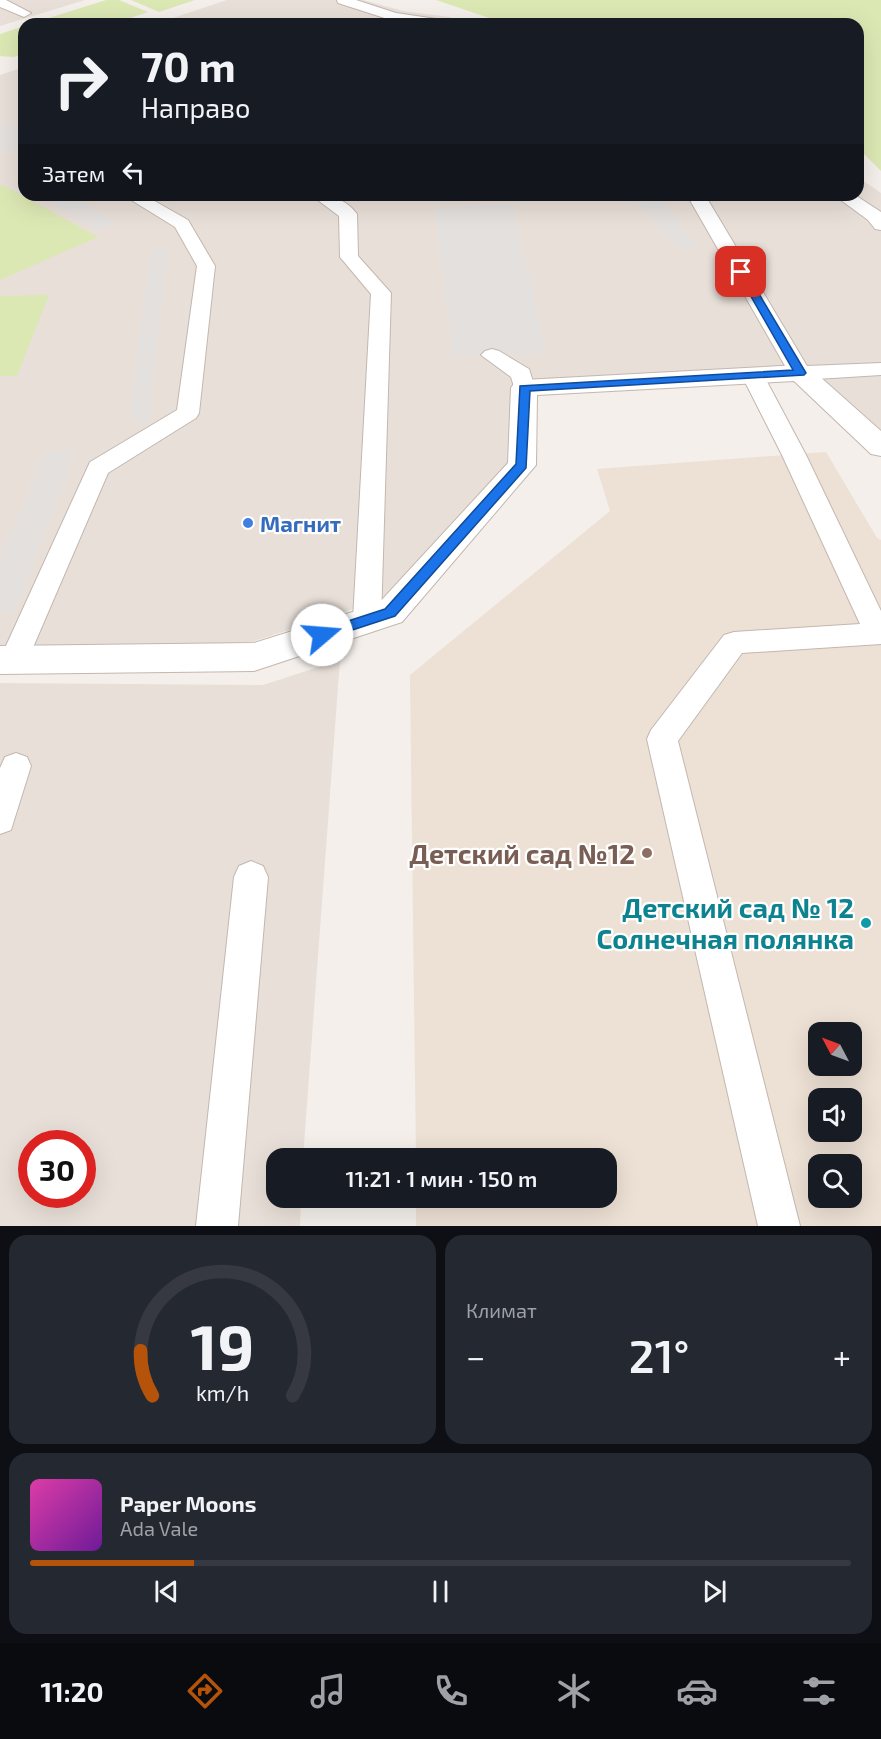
<!DOCTYPE html>
<html lang="ru">
<head>
<meta charset="utf-8">
<style>
  body { margin:0; font-family:"Exo 2",sans-serif; background:#242831; color:#f1f3f6; height:100vh; display:flex; flex-direction:column; font-size:22px; white-space:nowrap }
  * { box-sizing:border-box; margin:0 }
  p { font-size:20px; color:#9ea1a6 }
  .icon { flex:none; width:33px; height:33px; fill:none; stroke:currentColor; stroke-width:2; stroke-linecap:round; stroke-linejoin:round }
  .map { position:relative; height:1226px; overflow:hidden }
  .side { display:flex; flex-direction:column; gap:9px; padding:9px; background:#0d0f14; flex:1 }
  .side>* { flex:none }
  .guide { position:absolute; left:18px; top:18px; width:846px; height:183px; border-radius:18px; box-shadow:0 6px 24px #0002; background:#171b24; color:#f1f3f6; overflow:hidden }
  .needle { width:39px; rotate:311deg }
  .fabs { position:absolute; left:808px; top:1022px; display:grid; gap:12px }
  .fabs a { display:grid; place-items:center; width:54px; height:54px; border-radius:12px; background:#171b24; box-shadow:0 6px 24px #0002; font-size:30px }
  .speed { position:absolute; left:18px; top:1130px; display:flex; gap:12px; font-size:30px; font-weight:700; text-align:center }
  .speed>* { display:grid; place-content:center; width:78px; height:78px; border-radius:50%; background:#171b24; box-shadow:0 6px 24px #0002; line-height:1 }
  .speed .limit { border:9px solid #d22; background:#fff; color:#111 }
  .pin { position:absolute; display:grid; place-items:center; width:51px; height:51px; color:#fff; margin:-26px; border-radius:12px; box-shadow:0 3px 9px #0006 }
  .me { position:absolute; width:66px; margin:-33px; rotate:72deg; stroke-linejoin:round; filter:drop-shadow(0 0 4px #0008) }
  .turn { display:flex; align-items:center; gap:21px; height:126px; padding:0 24px; font-size:27px }
  .turn .icon { width:78px; height:78px; stroke-width:2.5 }
  .turn b { display:block; font-size:42px; line-height:51px }
  .then { display:flex; align-items:center; height:57px; padding:0 24px; background:#0003; gap:12px; font-size:22px }
  .big { font-size:45px; font-weight:600; line-height:1.1 }
  .side .tile { flex:1; display:flex; flex-direction:column; justify-content:center; gap:9px; min-width:0; padding:0 21px; border-radius:18px; background:#242831 }
  .side .dial { align-items:center; gap:0 }
  .dial svg { height:156px; overflow:visible; fill:none; stroke:#363941; stroke-width:7; stroke-linecap:round; text-anchor:middle }
  .dial text { fill:#f1f3f6; stroke:none }
  .song { display:flex; align-items:center; gap:18px }
  .cover { width:72px; height:72px; border-radius:9px; background:linear-gradient(135deg,hsl(320 70% 55%),hsl(280 70% 35%)) }
  .played { height:6px; border-radius:3px; background:linear-gradient(90deg,#b45309 20%,#363941 20%) }
  .keys { display:flex; justify-content:space-around; direction:ltr }
  .heat { display:flex; justify-content:space-between; align-items:center; font-size:33px; direction:ltr }
  .side .tiles { flex:1; display:grid; gap:9px; grid-template-columns:1fr 1fr }
  .tile:last-child { grid-column:span 2 }
  .trip { position:absolute; left:266px; top:1148px; width:351px; height:60px; border-radius:18px; background:#171b24; box-shadow:0 6px 24px #0002; font-weight:600; line-height:60px; text-align:center }
  .menu { display:flex; height:96px; justify-content:space-around; align-items:center; background:#090b0e; color:#9ea1a6 }
  .menu .icon { width:42px; height:42px }
  .menu .on { color:#b45309 }
  .menu b { font-size:27px; color:#f1f3f6 }
  .map>svg:first-child { display:block }
  .residential { fill:#e8dfd8; fill-rule:evenodd }
  .education { fill:#ede0d4; fill-rule:evenodd }
  .green { fill:#dce8b4 }
  .parking { fill:#e3e0de }
  .lines { fill:none; stroke-linecap:round; stroke-linejoin:round }
  .lane-casing { stroke:#c3b7af; stroke-width:2 }
  .street-casing { stroke:#c3b7af; stroke-width:2 }
  .lane { fill:#fff; fill-rule:evenodd }
  .street { fill:#fff; fill-rule:evenodd }
  .route { fill:#1a73e8; stroke:#114b97; stroke-width:1.5 }
  .shop-dot { fill:#3f7fe0; stroke:#fff; stroke-width:2 }
  .education-dot { fill:#8d6e63; stroke:#fff; stroke-width:2 }
  .culture-dot { fill:#0f9aa8; stroke:#fff; stroke-width:2 }
  .labels { text-anchor:middle; dominant-baseline:central; stroke-width:4.5; stroke-linejoin:round; paint-order:stroke }
  .shop-label { font-size:22px; font-weight:bold; fill:#366cbe; stroke:#fff; text-anchor:start }
  .near-education-label { font-size:27px; font-weight:bold; fill:#785e54; stroke:#fff; text-anchor:end }
  .near-culture-label { font-size:27px; font-weight:bold; fill:#0d838f; stroke:#fff; text-anchor:end }
</style>
</head>
<body>
<div class="map">
<svg width="881" height="1226" viewBox="0 0 881 1226">
  <rect width="100%" height="100%" fill="#f4efea"/>
  <path class="residential" d="M0,0h85l-85,26z
    M227,0h136l40,11 46,6 19,7h-313z
    M24,67v128h834v-18l23,16v238l-76,-66 -290,17 -8,84 -127,134 -134,44 -246,3v-572z
    M340,660l-37,498h-27v39h25l-1,29h-300v-543l263,2zM32,1143h50v51h-50z"/>
  <path class="education" d="M826,452l51,86 4,2v686h-465v-29h190v-39h-190l-6,-483 200,-164 -13,-42zM819,1032h33v33h-33zM819,1098h33v33h-33zM819,1164h33v33h-33z"/>
  <path class="green" d="M106,0h13l29,12 -36,12h-82z
    M131,0h64l-36,12z
    M436,0h445v171l-23,-23v-124h-351z
    M21,27l3,2v24l-10,4 -14,-1v-22z
    M3,185l95,52 -98,43v-94z
    M49,295l-32,81h-17v-80z"/>
  <path class="parking" d="M5,123l19,11v12l-24,9v-30z
    M38,195h32l46,28 -17,8z
    M657,195l41,51 -17,5 -49,-52z
    M512,205l35,148 -93,4 -20,-149z
    M168,246l-20,180 -18,-11 20,-162z
    M47,450l29,1 -62,161h-14v-52z"/>
  <g class="lines">
    <g class="lane-casing">
      <path id="lane" d="M0,0h6l25,13 -7,4 -24,-10z
        M337,0h19l40,13 47,7 7,4h-35l-21,-3 -56,-18z
        M123,195h21l44,25 27,46 -16,147 -3,5 -88,55 -80,186 -4,8 -10,3 -10,-3 -4,-8 90,-197 87,-52 20,-144 -22,-39z
        M311,195c19,0 34,3 46,19l1,42 33,37 -10,327 -4,7 -10,3 -10,-3 -4,-7 18,-326 -31,-37 -1,-41z
        M687,195h18l102,171 74,-3v12l-81,5 -8,-2z
        M834,195h21l26,17v18l-6,-1 -7,-9z
        M492,349l7,2 30,18 6,19 -3,5 -8,2 -8,-2 -5,-16 -30,-22 4,-4z
        M753,369l8,2 3,5 42,79 75,156v33l-139,9 -64,88 122,485h-42l-111,-487 4,-9 73,-95 10,-3 126,-8 -78,-169 -40,-79 3,-5z
        M16,753l11,4 4,9 -20,64 -11,4v-66l5,-11z
        M251,861l12,5 5,11 -30,349h-42l38,-349 5,-11z"/>
    </g>
    <g class="street-casing">
      <path id="street" d="M800,365l9,2 72,64v25l-10,-2 -77,-73 -257,14 -1,70 -134,157 -148,49 -254,3v-28l254,-3 124,-39 130,-141 3,-75 4,-6 9,-2z"/>
    </g>
    <use href="#lane" class="lane"/>
    <use href="#street" class="street"/>
  </g>
  <path class="route" d="M741,269l5,3 60,101 -2,2 -274,16 -4,77 -131,148 -73,24 -5,-2 -2,-3 2,-4 68,-22 131,-145 4,-78 273,-16 -56,-98z"/>
  <circle class="shop-dot" cx="248" cy="523" r="6"/>
  <circle class="education-dot" cx="647" cy="853" r="6"/>
  <circle class="culture-dot" cx="866" cy="923" r="6"/>
  <g class="labels">
    <g class="shop-label">
      <text x="260" y="523">Магнит</text>
    </g>
    <g class="near-education-label">
      <text x="635" y="853">Детский сад №12</text>
    </g>
    <g class="near-culture-label">
      <text x="854" y="907">Детский сад № 12<tspan x="854" dy="31">Солнечная полянка</tspan></text>
    </g>
  </g>
</svg>
<div class="fabs">
<a><svg class="needle" viewBox="-14 -14 28 28"><path d="M0-13l5 13h-10z" fill="#e53935"/><path d="M0 13l5-13h-10z" fill="#9ea1a6"/></svg></a>
<a><svg class="icon" aria-label="sound" viewBox="0 0 24 24"><path d="M4 9h4l5-4v14l-5-4H4zM17 9q2 3 0 6"/></svg></a>
<a><svg class="icon" aria-label="search" viewBox="0 0 24 24"><circle cx="10" cy="10" r="6"/><path d="M15 15l6 6"/></svg></a>
</div>
<div class="speed"><div class="limit">30</div></div>
<div class="pin" style="left:741px;top:272px;background:#d93025"><svg class="icon" aria-label="arrive" viewBox="0 0 24 24"><path d="M6 21V4h12l-3 4 3 4H6"/></svg></div>
<svg class="me" style="left:322px;top:635px" viewBox="-20 -20 40 40"><circle r="19" fill="#fff"/><path d="M0-13L10 11 0 6-10 11z" fill="#1a73e8"/></svg>
<div class="trip">11:21 · 1 мин · 150 m</div>
<div class="guide">
<div class="turn"><svg class="icon" aria-label="right" viewBox="0 0 24 24"><path d="M7 20v-9h11M14 6l5 5-5 5"/></svg><div><b>70 m</b>Направо</div></div>
<div class="then">Затем<svg class="icon" aria-label="left" viewBox="0 0 24 24"><path d="M17 20v-9H6M10 6l-5 5 5 5"/></svg></div>
</div>
</div>
<section class="side">
<div class="tiles">
<div class="tile dial"><svg viewBox="0 0 100 80">
<path d="M14 69A42 42 0 1 1 86 69"/>
<path d="M14 69A42 42 0 0 1 8 46" stroke="#b45309"/>
<text x="50" y="56" font-size="32" font-weight="700">19</text>
<text x="50" y="72" font-size="11">km/h</text>
</svg></div>
<div class="tile"><p>Климат</p>
<div class="heat"><a>−</a><b class="big">21°</b><a>+</a></div>
</div>
<div class="tile">
<div class="song"><i class="cover"></i><div><b>Paper Moons</b><p>Ada Vale</p></div></div>
<div class="played"></div>
<div class="keys"><svg class="icon" aria-label="previous" viewBox="0 0 24 24"><path d="M18 5L8 12l10 7zM5 5v14"/></svg><svg class="icon" aria-label="pause" viewBox="0 0 24 24"><path d="M8 5v14M16 5v14"/></svg><svg class="icon" aria-label="next" viewBox="0 0 24 24"><path d="M6 5l10 7-10 7zM19 5v14"/></svg></div>
</div>
</div>
</section>
<nav class="menu">
<b>11:20</b>
<svg class="icon on" aria-label="directions" viewBox="0 0 24 24"><path d="M12 3l9 9-9 9-9-9zM9 14v-3h6M13 9l2 2-2 2"/></svg>
<svg class="icon" aria-label="music" viewBox="0 0 24 24"><path d="M9 18V5l10-2v13"/><circle cx="6" cy="18" r="3"/><circle cx="16" cy="16" r="3"/></svg>
<svg class="icon" aria-label="phone" viewBox="0 0 24 24"><path d="M5 4h4l2 5-3 2q2 4 5 5l2-3 5 2v4C11 20 4 13 5 4z"/></svg>
<svg class="icon" aria-label="climate" viewBox="0 0 24 24"><path d="M12 3v18M4 7l16 10M4 17L20 7"/></svg>
<svg class="icon" aria-label="car" viewBox="0 0 24 24"><path d="M5 17H2v-5l4-1 3-4h7l3 4 3 1v5h-3M9 17h6M6 11h13"/><circle cx="7" cy="17" r="2"/><circle cx="17" cy="17" r="2"/></svg>
<svg class="icon" aria-label="filters" viewBox="0 0 24 24"><path d="M4 7h16M4 17h16"/><circle cx="9" cy="7" r="2"/><circle cx="15" cy="17" r="2"/></svg>
</nav>
</body>
</html>
